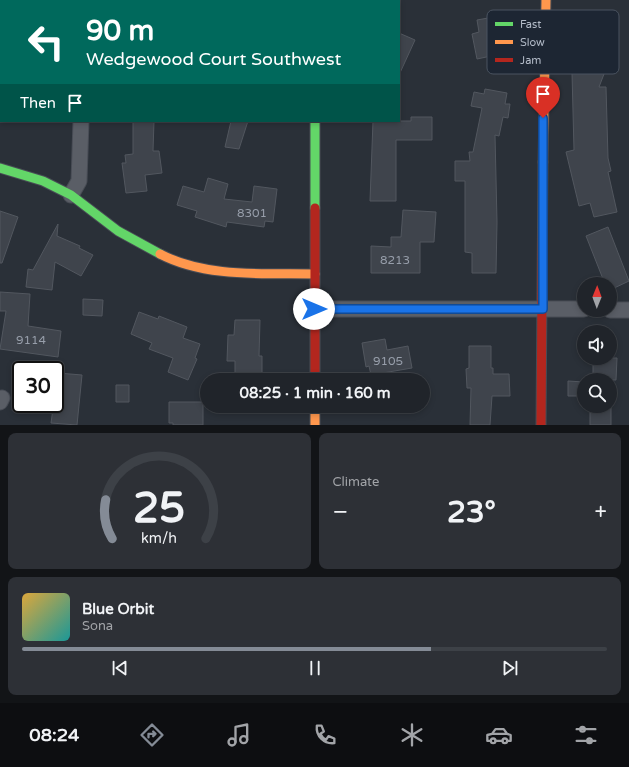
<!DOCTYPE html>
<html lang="en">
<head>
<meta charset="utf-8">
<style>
  body { margin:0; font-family:"Varela Round",sans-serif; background:#2d3036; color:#f1f3f6; height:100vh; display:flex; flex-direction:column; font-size:15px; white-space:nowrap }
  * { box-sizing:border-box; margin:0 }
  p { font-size:13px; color:#a2a4a8 }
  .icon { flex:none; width:22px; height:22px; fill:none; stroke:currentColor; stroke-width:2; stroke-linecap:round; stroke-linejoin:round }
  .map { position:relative; height:425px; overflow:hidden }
  .sheet { display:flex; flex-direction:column; gap:8px; padding:8px; background:#121417; flex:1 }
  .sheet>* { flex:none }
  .hud { position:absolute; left:0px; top:0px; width:400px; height:122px; box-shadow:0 2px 6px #0003,0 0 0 1px #3d4147; background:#00695c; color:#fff; overflow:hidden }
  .needle { width:26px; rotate:1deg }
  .controls { position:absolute; left:577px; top:277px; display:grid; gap:8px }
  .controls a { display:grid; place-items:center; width:40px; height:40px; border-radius:50%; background:#20242a; box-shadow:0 2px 6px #0003,0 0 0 1px #3d4147; font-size:20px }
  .speed { position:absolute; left:12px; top:361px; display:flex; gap:8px; font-size:20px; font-weight:700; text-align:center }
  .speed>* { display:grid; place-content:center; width:52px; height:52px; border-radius:50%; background:#20242a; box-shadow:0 2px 6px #0003,0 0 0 1px #3d4147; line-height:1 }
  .speed .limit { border:2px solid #111; border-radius:6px; background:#fff; color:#111 }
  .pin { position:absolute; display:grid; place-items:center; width:34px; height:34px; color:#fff; margin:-41px -17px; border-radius:50% 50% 50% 0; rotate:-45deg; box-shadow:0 0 4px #0007 }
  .pin .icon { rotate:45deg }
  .me { position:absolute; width:44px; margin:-22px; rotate:90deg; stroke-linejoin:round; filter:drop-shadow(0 0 3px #0008) }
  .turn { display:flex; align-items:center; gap:14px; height:84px; padding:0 20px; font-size:18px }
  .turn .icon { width:52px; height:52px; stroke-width:2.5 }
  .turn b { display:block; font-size:28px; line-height:34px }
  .then { display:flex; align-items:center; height:38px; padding:0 20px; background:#0003; gap:8px; font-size:15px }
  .big { font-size:30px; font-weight:700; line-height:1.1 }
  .sheet .tile { flex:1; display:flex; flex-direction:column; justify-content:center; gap:6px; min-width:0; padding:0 14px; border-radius:8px; background:#2d3036 }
  .sheet .dial { align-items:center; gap:0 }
  .dial svg { height:104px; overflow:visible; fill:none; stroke:#3d4147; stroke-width:7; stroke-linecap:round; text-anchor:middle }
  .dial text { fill:#f1f3f6; stroke:none }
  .song { display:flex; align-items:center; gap:12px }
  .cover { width:48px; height:48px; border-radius:6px; background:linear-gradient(135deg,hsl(40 70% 55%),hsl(180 70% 35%)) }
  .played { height:4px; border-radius:2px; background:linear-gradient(90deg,#848b96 70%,#3d4147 70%) }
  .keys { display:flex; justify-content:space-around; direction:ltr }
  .heat { display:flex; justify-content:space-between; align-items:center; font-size:22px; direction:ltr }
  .sheet .tiles { flex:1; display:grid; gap:8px; grid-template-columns:1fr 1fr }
  .tile:last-child { grid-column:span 2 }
  .trip { position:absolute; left:200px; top:373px; width:230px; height:40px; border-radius:20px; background:#20242a; box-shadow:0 2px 6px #0003,0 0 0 1px #3d4147; font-weight:700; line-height:40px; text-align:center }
  .tab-bar { display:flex; height:64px; justify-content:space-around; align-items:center; background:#0d0e11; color:#a2a4a8 }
  .tab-bar .icon { width:28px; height:28px }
  .tab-bar .current { color:#848b96 }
  .tab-bar b { font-size:18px; color:#f1f3f6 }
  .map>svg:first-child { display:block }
  .building { fill:#3f444c; stroke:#52575f }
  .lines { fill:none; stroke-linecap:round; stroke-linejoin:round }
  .street-casing { stroke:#484c55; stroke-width:17 }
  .fast-casing { stroke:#484c55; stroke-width:11 }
  .slow-casing { stroke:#484c55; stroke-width:11 }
  .jam-casing { stroke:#484c55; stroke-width:11 }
  .street { stroke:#5a5e66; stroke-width:15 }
  .fast { stroke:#63d668; stroke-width:9 }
  .slow { stroke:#ff974d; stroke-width:9 }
  .jam { stroke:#b3261e; stroke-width:9 }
  .route-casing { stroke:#114b97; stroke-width:10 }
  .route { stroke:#1a73e8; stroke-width:7 }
  .labels { text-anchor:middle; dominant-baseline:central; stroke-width:4; stroke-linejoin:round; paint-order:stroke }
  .number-label { font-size:12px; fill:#979eaa }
  .key { fill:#1d2633; stroke:#4a5360; stroke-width:1 }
  .key-label { font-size:11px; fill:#b4bcc9 }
</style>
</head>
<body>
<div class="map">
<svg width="629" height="425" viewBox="0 0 629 425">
  <rect width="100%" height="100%" fill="#2a3038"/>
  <path class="building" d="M593,11l22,9 -9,25 8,3 -15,39h7l2,71 3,13 -3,1 9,40 -23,5 -4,-14 -11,3 -13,-54 8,-2 -2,-77 7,-18 -2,-1 4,-10h-2z
    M499,16l8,27 -3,1 1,9 -28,6 -5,-25 7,-2 -2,-12z
    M399,33l16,7 -16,35z
    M485,89l22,4 -2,11h5l-2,14 -5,-1 -4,19 -4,-1 2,87 -1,51h-24v-20l-7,-1v-71h-10v-20h15l-1,-9h4l9,-44 -11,-2 3,-14 10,2z
    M411,117h21v23h-36v61h-26l3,-80h38z
    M133,121h21l-1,30h6l3,22 -17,2 2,16 -21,2 -4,-30h4l-1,-8 8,-1z
    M231,121h17l-9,28 -14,-2z
    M208,178l20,6 -4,15 28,3 2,-16 23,3 -4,33 -8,-1 -1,6 -37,-5 -1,5 -31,-10 2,-6 -20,-6 6,-19 21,6z
    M403,210l33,2 -2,30h-14v31h-49v-27l20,1v-10h10z
    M0,211l18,6 -16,46h-2z
    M58,224l-1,12 23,10 -1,2 14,7 -12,21 -26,-14 -3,28 -26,-3 2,-18 5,1z
    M608,227l21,54 -19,9v-6h-5l-19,-48z
    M0,292l30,2 -2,32 33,5 -3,26 -58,-8 6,-38h-6z
    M83,299l20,1 -1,16 -19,-1z
    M139,312l19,7 1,-3 28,11 -4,11 17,6 -5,14 2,1 -9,21 -20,-8 5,-14 -24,-9 3,-6 -21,-9z
    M235,320h25l-1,36h3v18h-27v-13h-8l1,-26h6z
    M385,339l2,11 21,-4 4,22 -41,7 -2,-9 -3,1 -4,-24z
    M469,346h22v22h2v6h16l1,22h-18l-2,29h-20l1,-37h-4l-1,-19 3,-1z
    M593,358h24l-1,22h-23z
    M58,373l24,2 -5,50 -26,-2z
    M568,381l16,1v14h-16z
    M116,385h13v17h-13z
    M169,402h34v23h-30v-2h-4z
    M590,407h21v18h-21z"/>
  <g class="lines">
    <g class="street-casing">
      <path id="street" d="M81,1v-1
        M71,195l8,-14 2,-60
        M314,309h270
        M610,310h19
        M0,402l2,-4"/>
    </g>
    <g class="fast-casing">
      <path id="fast" d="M315,121v87
        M0,168l43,13 28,14 47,36 42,23"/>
    </g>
    <g class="slow-casing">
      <path id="slow" d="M315,0v1
        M543,162l3,-162
        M160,254c46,24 104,19 155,20
        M315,406v19"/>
    </g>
    <g class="jam-casing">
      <path id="jam" d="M315,208v172
        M541,425l2,-263"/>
    </g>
    <use href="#street" class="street"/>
    <use href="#fast" class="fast"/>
    <use href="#slow" class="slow"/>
    <use href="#jam" class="jam"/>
  </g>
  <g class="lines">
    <g class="route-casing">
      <path id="route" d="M314,309h229v-191"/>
    </g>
    <use href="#route" class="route"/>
  </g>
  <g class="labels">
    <g class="number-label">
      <text x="252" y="213">8301</text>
      <text x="395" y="260">8213</text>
      <text x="31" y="340">9114</text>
      <text x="388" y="361">9105</text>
    </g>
  </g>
  <rect x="487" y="10" width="132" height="64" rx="6" class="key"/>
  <rect x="495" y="22" width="18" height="4" fill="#63d668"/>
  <rect x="495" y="40" width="18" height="4" fill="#ff974d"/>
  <rect x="495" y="58" width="18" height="4" fill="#b3261e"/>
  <g class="key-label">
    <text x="520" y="28">Fast</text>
    <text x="520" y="46">Slow</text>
    <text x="520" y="64">Jam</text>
  </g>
</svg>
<div class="controls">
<a><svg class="needle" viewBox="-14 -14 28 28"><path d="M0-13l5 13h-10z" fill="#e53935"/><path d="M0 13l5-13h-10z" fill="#a2a4a8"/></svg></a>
<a><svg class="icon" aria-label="sound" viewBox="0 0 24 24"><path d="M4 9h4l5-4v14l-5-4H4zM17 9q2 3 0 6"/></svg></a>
<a><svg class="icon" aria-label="search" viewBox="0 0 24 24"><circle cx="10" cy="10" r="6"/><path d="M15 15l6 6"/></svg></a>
</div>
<div class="speed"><div class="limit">30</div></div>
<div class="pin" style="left:543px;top:118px;background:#d93025"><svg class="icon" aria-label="arrive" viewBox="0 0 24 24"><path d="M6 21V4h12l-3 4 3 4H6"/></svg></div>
<svg class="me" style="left:314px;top:309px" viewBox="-20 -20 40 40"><circle r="19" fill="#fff"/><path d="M0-13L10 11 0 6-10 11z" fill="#1a73e8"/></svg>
<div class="trip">08:25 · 1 min · 160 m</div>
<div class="hud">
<div class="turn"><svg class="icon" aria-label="left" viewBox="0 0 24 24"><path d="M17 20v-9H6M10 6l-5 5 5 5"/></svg><div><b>90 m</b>Wedgewood Court Southwest</div></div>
<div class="then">Then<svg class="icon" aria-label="arrive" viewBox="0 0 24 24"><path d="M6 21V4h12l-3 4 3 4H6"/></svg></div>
</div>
</div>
<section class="sheet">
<div class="tiles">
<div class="tile dial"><svg viewBox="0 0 100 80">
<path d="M14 69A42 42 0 1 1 86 69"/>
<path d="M14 69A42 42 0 0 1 9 39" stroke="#848b96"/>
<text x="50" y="56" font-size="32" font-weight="700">25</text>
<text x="50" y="72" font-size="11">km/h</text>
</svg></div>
<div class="tile"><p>Climate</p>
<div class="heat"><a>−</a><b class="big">23°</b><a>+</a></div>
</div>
<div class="tile">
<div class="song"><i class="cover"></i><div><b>Blue Orbit</b><p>Sona</p></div></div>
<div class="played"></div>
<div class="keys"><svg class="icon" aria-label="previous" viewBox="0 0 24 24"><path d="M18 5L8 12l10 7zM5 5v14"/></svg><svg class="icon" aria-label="pause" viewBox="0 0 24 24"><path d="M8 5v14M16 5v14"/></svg><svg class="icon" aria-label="next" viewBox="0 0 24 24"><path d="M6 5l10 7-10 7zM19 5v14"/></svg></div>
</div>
</div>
</section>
<nav class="tab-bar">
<b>08:24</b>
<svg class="icon current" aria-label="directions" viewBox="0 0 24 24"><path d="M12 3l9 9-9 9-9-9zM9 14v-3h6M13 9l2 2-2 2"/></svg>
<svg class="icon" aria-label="music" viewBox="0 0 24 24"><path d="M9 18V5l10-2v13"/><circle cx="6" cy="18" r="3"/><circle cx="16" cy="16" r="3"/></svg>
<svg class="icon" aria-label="phone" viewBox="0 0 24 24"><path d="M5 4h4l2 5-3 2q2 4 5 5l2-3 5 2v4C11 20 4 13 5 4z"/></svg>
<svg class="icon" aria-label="climate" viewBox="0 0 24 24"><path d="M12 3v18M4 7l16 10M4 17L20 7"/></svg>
<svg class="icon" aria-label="car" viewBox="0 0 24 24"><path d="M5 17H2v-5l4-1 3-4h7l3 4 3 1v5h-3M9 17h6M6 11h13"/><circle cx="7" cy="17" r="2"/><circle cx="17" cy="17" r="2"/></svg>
<svg class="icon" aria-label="filters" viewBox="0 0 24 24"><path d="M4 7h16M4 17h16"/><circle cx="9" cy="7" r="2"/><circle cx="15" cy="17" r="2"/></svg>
</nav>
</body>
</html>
